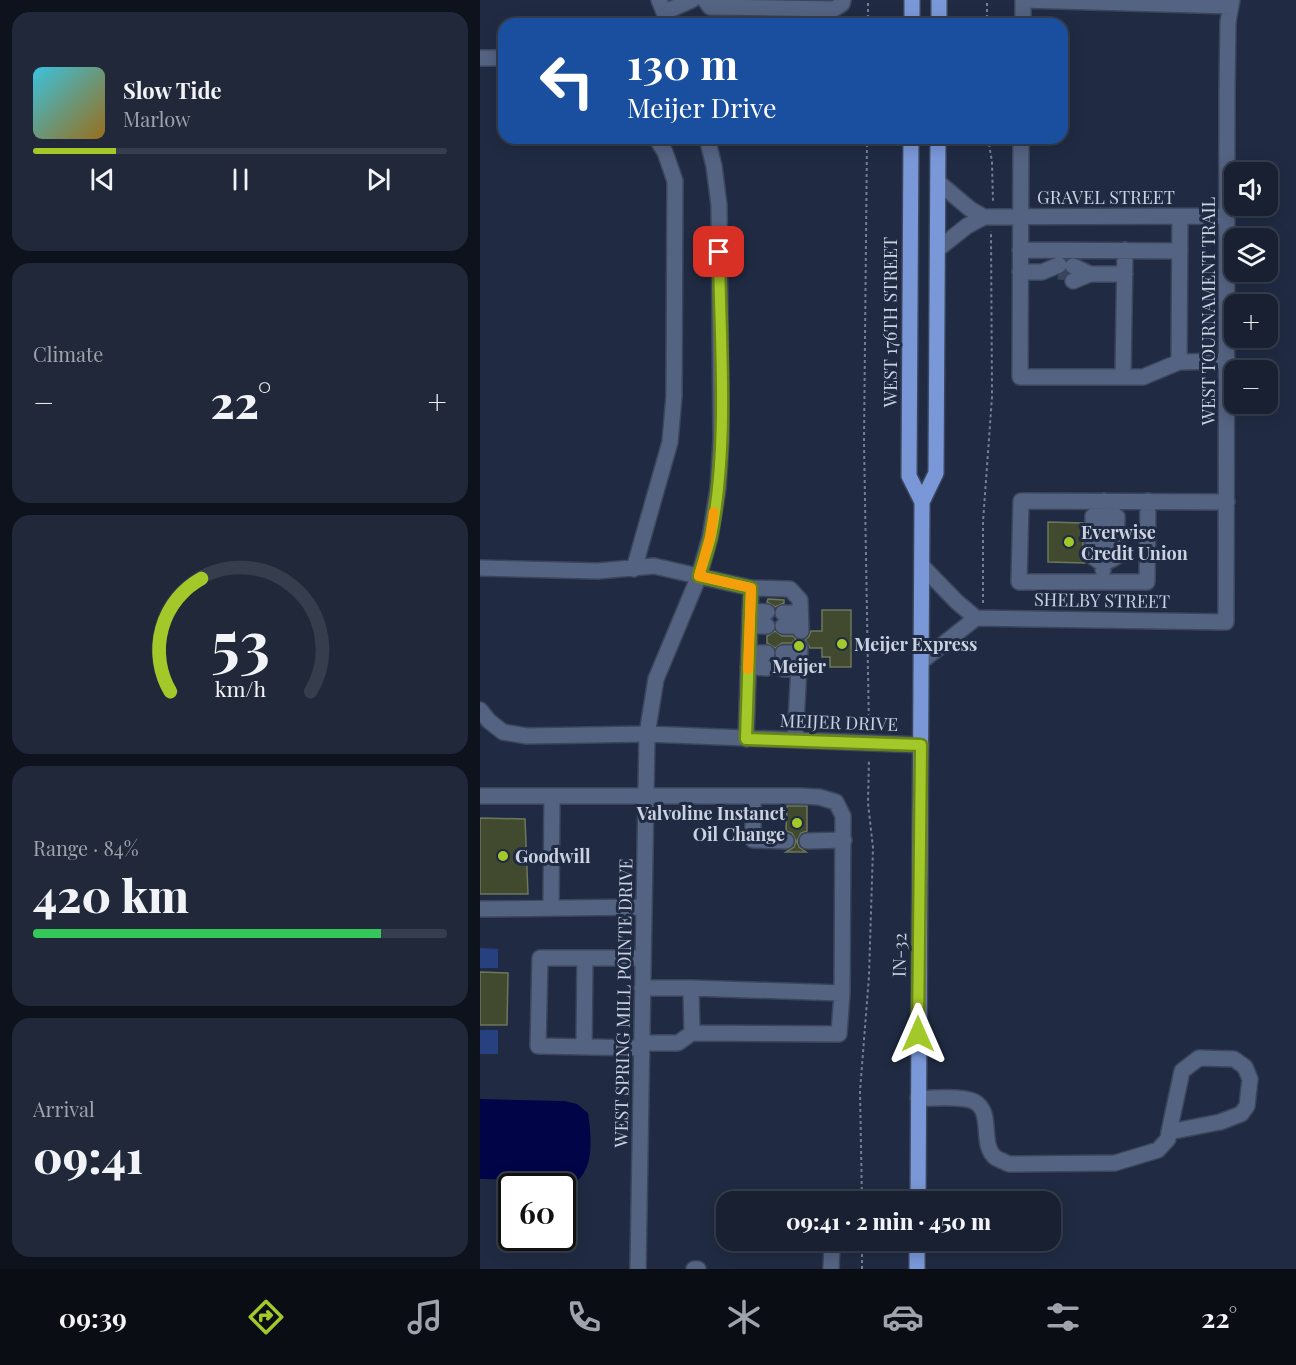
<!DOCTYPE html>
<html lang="en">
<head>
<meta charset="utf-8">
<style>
  body { margin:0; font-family:"Playfair Display",serif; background:#21283a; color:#f1f3f6; height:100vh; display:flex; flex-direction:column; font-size:22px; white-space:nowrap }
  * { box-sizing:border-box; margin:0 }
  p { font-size:20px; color:#9fa3ac }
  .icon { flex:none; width:33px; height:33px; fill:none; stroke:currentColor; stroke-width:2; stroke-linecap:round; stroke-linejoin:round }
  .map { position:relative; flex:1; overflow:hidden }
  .side { display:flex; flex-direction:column; gap:12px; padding:12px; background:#0d121c; width:480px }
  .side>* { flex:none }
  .banner { position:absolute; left:18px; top:18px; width:570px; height:126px; border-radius:18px; box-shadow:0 3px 15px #0003,0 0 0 2px #363e4d; background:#1a4fa0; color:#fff; overflow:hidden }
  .controls { position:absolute; left:744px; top:162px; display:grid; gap:12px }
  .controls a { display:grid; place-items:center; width:54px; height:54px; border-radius:12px; background:#182032; box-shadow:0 3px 15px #0003,0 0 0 2px #363e4d; font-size:30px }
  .speed { position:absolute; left:18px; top:1173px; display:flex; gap:12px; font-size:30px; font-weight:700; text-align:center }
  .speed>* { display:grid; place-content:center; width:78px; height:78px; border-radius:50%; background:#182032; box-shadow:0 3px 15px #0003,0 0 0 2px #363e4d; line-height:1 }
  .speed .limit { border:3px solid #111; border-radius:9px; background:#fff; color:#111 }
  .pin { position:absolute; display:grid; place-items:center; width:51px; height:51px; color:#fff; margin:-26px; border-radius:12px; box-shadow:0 3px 9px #0006 }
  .me { position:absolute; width:66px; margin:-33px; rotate:0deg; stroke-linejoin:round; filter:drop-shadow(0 0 4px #0008) }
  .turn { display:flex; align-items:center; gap:21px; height:126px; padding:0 30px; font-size:27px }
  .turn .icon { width:78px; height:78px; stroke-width:2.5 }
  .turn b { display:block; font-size:42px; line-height:51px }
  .big { font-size:45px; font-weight:800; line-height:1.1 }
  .side .tile { flex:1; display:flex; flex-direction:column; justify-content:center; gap:9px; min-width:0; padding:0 21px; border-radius:18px; background:#21283a }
  .side .dial { align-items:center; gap:0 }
  .dial svg { height:156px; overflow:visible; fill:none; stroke:#363e4d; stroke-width:7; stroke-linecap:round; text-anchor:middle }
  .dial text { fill:#f1f3f6; stroke:none }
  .song { display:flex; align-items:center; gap:18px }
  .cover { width:72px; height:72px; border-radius:9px; background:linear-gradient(135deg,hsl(190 70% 55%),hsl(40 70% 35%)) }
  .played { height:6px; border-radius:3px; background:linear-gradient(90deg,#a2c929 20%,#363e4d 20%) }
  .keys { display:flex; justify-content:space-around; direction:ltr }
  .heat { display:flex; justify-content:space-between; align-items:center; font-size:33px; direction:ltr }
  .charge { height:9px; border-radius:4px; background:linear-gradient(90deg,#34c759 84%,#363e4d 0) }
  .trip { position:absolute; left:236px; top:1191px; width:345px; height:60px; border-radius:18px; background:#182032; box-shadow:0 3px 15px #0003,0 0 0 2px #363e4d; font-weight:800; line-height:60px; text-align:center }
  .tabs { display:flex; height:96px; justify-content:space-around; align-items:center; background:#0a0d14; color:#9fa3ac }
  .tabs .icon { width:42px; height:42px }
  .tabs .selected { color:#a2c929 }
  .tabs b { font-size:27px; color:#f1f3f6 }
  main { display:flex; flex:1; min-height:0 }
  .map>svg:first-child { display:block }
  .green { fill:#274180 }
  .water { fill:#010548 }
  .building { fill:#414a2e; stroke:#6d775a; stroke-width:1.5 }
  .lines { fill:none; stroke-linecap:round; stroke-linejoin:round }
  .minor-tunnel { stroke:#3a445b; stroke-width:15; stroke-dasharray:15 8; stroke-linecap:butt }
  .minor-casing { stroke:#3b465c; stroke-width:18 }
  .major-casing { stroke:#3b465c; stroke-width:18 }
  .path { stroke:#757f92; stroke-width:2; stroke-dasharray:3 3; stroke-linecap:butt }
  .minor { stroke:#546382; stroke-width:15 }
  .major { stroke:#7a98d8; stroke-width:15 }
  .route-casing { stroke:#69831b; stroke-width:15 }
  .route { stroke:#a2c929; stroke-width:10 }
  .slow { stroke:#f59e0b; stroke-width:10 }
  .poi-dot { fill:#a2c929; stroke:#202b43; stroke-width:2 }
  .labels { text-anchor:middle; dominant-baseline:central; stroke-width:6; stroke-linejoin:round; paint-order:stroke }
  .street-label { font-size:18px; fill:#cad2e1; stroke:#202b43 }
  .poi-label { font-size:18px; font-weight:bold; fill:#cad2e1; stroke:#202b43; text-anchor:start }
</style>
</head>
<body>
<main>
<section class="side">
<div class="tile">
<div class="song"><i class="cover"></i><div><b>Slow Tide</b><p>Marlow</p></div></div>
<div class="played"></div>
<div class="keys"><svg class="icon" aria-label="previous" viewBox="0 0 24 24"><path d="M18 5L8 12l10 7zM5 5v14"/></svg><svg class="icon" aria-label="pause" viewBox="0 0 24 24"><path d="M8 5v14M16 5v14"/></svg><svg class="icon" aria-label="next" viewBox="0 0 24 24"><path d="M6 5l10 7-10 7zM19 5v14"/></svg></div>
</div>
<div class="tile"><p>Climate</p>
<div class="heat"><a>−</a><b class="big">22°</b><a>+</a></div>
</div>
<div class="tile dial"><svg viewBox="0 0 100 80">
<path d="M14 69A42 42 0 1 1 86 69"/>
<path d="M14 69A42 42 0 0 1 30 11" stroke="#a2c929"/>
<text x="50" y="56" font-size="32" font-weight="700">53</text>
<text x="50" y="72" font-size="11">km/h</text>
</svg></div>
<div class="tile"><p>Range · 84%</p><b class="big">420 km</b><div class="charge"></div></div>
<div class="tile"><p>Arrival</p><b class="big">09:41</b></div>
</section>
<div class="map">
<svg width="816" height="1269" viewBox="0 0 816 1269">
  <rect width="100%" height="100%" fill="#202b43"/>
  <path class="green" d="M0,948l18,1v19h-18z
    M0,1030h18v24h-18z"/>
  <path class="water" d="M0,1099l84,2 13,3 11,9c3,21 7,53 -11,68l-97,-2z"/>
  <path class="building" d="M568,522l35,1v34l2,6 -37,-1z
    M288,599l16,1v3l-9,4 -8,-5z
    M342,610h29v57h-21v-10h-8v-9h-12l-5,-8 4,-4 2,-5h11z
    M295,631l7,5h11l3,3 -4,4h-10l-7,5 -8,-5v-7z
    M307,806h20v25l-6,2 -4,8 2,6 7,5h-20l8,-5 2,-6 -4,-8 -6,-2z
    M0,818l45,1 3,75h-48z
    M0,972l28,1 -1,52h-27z"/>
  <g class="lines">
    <path class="minor-tunnel" d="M578,272l15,1"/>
    <g class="minor-casing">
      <path id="minor" d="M179,0l10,24
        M225,0l5,7 124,2 8,-5 1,-4
        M543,0l208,6
        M185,12l27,-12
        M543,24v-23
        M0,58h24
        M541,138l-1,239h123l36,-15 49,-1
        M458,182l32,27 14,8
        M458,249l29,-23 17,-9 243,-1
        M540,250l160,1
        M593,266l17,8h35
        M540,272h22l17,-7
        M593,281l17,-7
        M699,362l1,-145
        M643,377l2,-127
        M668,501l-1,81h-128l2,-81 206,1
        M624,507l13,10 -1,40 -13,7 -10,-7v-41z
        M442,566l35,36 19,16 250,4 1,-530 1,-70 4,-22
        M0,568l118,3 56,-5 97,22 39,1 10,11 1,31
        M154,569l36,-127 4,-46 1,-215 -10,-29 -9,-14
        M623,570l1,-69
        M270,611l17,1
        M303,613h17
        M270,626h17
        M303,626h18
        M269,653h18
        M303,653h17
        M442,661l54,-43
        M268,667l19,1
        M303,669h16
        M0,710l9,11 14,11 24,4 120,-2 274,11
        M266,739l5,-151
        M315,740l5,-92
        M0,796h319l20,1 17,5 7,14 -1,177 -3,41 -147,-1
        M273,796v44l33,1
        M327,841l37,-1
        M71,908l1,-112
        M0,909l163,-2
        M211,988l151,5
        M161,1043h37l14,-10 -1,-45h-49
        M104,1047l1,-88
        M161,1048l-103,-2 2,-88h102
        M438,1098c15,1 44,-3 57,4 19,11 4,43 21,56 4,2 9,4 13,6l106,-1 43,-13 10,-11 1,-7 13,-61 17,-13 35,1 11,8 5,12 -3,27 -6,8 -21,8 -51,10
        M158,1269l9,-535 9,-55 43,-103 11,-39 8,-49 3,-48 -2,-235 -5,-39 -7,-28
        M214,1269h4
        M351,1269l1,-23"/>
    </g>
    <g class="major-casing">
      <path id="major" d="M432,24v-24
        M459,24v-24
        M431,138l-2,338 13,26
        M438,1202l4,-700 14,-29 2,-335
        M437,1269v-29"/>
    </g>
    <path class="path" d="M388,24v-24
      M507,24v-24
      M387,138l-3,304 5,287
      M508,138l4,24 1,40
      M503,603v-81l9,-125 -1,-166
      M382,1202l-2,-111 9,-115 4,-128 -5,-45 1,-44
      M382,1269v-29"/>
    <use href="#minor" class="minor"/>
    <use href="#major" class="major"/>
  </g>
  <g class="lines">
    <g class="route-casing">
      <path id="route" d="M239,252c1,93 10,192 -8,284 -3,13 -8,27 -12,40l52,12 -5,151 175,6 -3,289"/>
    </g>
    <use href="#route" class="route"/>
    <path class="slow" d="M234,512l-4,25 -11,39 52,12 -3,81"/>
  </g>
  <g class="poi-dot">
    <circle cx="589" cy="542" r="6"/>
    <circle cx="362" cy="644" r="6"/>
    <circle cx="319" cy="646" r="6"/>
    <circle cx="317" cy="823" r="6"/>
    <circle cx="23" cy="856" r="6"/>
  </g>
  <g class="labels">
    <g class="street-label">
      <text x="626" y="197">GRAVEL STREET</text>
      <text transform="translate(728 311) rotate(-90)">WEST TOURNAMENT TRAIL</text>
      <text transform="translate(410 322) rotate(-90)">WEST 176TH STREET</text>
      <text transform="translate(622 600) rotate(1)">SHELBY STREET</text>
      <text transform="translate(359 722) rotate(2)">MEIJER DRIVE</text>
      <text transform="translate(419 955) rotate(-89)">IN-32</text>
      <text transform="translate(143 1003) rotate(-89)">WEST SPRING MILL POINTE DRIVE</text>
    </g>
    <g class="poi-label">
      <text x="601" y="532">Everwise<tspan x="601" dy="21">Credit Union</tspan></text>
      <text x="374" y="644">Meijer Express</text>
      <text x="319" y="666" text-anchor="middle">Meijer</text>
      <text x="305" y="813" text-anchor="end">Valvoline Instanct<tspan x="305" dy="21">Oil Change</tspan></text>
      <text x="35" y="856">Goodwill</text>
    </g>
  </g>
</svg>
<div class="controls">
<a><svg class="icon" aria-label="sound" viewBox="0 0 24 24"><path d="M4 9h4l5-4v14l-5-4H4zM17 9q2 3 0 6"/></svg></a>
<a><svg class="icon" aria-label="layers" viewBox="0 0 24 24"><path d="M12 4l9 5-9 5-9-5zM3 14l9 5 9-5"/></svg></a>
<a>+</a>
<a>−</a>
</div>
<div class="speed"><div class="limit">60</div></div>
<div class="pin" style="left:239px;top:252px;background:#d93025"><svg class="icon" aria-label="arrive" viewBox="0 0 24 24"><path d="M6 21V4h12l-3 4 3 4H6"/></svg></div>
<svg class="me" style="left:438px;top:1034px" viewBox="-20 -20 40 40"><path d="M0-17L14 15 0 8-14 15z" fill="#a2c929" stroke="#fff" stroke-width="4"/></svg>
<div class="trip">09:41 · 2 min · 450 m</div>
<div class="banner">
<div class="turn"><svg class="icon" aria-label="left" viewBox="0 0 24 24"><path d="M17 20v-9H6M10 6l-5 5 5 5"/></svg><div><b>130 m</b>Meijer Drive</div></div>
</div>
</div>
</main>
<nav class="tabs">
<b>09:39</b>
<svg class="icon selected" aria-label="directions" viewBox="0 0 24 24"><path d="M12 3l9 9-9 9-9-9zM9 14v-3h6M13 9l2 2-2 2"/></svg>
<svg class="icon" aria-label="music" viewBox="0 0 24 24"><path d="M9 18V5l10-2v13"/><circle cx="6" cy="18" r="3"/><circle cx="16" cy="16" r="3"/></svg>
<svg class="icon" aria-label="phone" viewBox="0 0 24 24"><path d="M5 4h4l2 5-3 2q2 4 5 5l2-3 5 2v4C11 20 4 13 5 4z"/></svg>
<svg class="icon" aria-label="climate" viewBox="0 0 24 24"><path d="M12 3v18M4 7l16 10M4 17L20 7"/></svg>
<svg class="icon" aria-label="car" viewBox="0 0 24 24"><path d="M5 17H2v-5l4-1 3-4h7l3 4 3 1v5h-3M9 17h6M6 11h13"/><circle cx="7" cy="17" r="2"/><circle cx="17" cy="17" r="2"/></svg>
<svg class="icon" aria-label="filters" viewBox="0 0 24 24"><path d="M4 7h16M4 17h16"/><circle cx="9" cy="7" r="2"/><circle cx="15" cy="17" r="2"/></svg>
<b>22°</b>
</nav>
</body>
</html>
